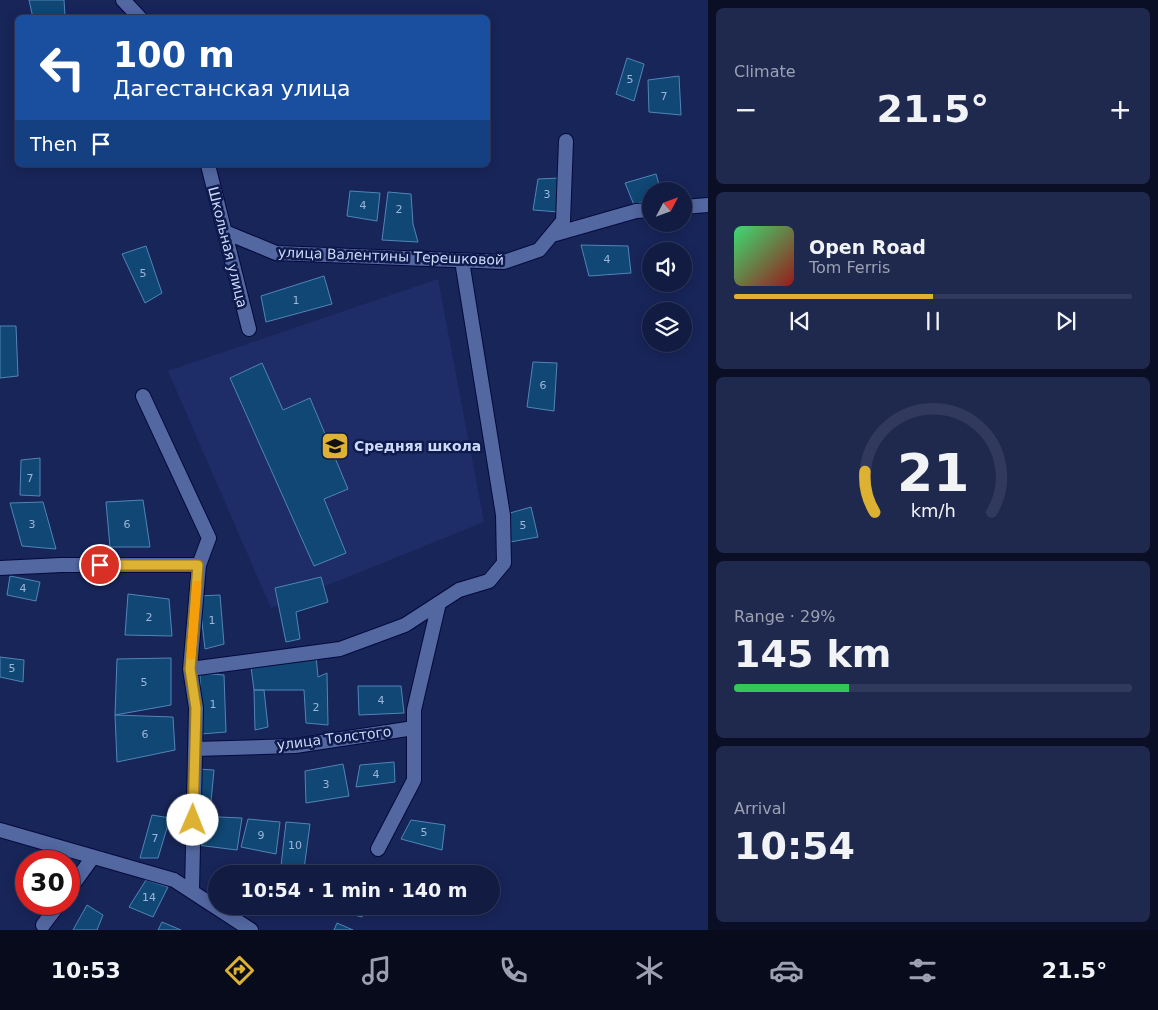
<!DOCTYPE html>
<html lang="en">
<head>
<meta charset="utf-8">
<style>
  body { margin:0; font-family:"DejaVu Sans",sans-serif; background:#1f294e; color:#f1f3f6; height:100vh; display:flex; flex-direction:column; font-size:19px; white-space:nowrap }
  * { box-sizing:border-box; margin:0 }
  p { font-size:16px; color:#9ca1b2 }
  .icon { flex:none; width:28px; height:28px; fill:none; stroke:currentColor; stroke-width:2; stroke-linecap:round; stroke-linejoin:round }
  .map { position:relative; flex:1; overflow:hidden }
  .panel { display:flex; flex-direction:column; gap:8px; padding:8px; background:#0a0f25; width:450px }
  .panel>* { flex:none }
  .top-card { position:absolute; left:15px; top:15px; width:475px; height:152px; border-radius:8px; box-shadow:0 2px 12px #0003,0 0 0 1px #313a5c; background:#1a4fa0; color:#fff; overflow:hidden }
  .needle { width:32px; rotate:49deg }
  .fabs { position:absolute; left:642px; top:182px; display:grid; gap:10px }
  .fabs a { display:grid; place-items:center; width:50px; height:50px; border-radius:50%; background:#121c43; box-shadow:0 2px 12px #0003,0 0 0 1px #313a5c; font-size:25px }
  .speed { position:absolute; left:15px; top:850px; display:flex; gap:10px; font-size:25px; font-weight:700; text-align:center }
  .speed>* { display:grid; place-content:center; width:65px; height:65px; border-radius:50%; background:#121c43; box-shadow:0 2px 12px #0003,0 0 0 1px #313a5c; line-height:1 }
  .speed .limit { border:8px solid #d22; background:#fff; color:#111 }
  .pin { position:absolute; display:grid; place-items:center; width:42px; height:42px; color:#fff; margin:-21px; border:2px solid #fff; border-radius:50%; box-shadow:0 1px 5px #0007 }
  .me { position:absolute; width:55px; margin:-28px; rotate:1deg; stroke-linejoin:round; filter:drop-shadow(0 0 4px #0008) }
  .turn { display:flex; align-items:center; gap:18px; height:105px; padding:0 15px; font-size:22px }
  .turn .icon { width:65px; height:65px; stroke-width:2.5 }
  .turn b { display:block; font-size:35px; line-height:42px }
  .then { display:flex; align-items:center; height:48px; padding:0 15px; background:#0003; gap:10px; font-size:19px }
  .big { font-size:38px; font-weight:700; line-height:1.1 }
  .panel .tile { flex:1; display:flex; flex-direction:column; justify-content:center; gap:8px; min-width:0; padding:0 18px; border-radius:8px; background:#1f294e }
  .panel .dial { align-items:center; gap:0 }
  .dial svg { height:130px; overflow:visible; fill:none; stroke:#313a5c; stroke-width:7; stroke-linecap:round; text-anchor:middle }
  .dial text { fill:#f1f3f6; stroke:none }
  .song { display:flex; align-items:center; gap:15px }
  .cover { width:60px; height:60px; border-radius:8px; background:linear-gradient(135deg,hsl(140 70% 55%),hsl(0 70% 35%)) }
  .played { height:5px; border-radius:2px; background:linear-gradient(90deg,#ddb233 50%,#313a5c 50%) }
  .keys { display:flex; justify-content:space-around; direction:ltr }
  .heat { display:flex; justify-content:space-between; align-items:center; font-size:28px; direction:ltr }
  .charge { height:8px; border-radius:4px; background:linear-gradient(90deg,#34c759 29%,#313a5c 0) }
  .trip { position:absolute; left:208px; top:865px; width:292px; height:50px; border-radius:25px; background:#121c43; box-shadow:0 2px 12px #0003,0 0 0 1px #313a5c; font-weight:700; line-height:50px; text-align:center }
  .menu { display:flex; height:80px; justify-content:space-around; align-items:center; background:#070b1b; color:#9ca1b2 }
  .menu .icon { width:35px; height:35px }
  .menu .current { color:#ddb233 }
  .menu b { font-size:22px; color:#f1f3f6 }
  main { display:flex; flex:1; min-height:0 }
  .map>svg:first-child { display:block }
  .built { fill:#1e2d68 }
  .building { fill:#104774; stroke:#5185b6 }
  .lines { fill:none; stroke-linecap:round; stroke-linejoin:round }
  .street-casing { stroke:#050a3c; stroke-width:16 }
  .street { stroke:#5367a1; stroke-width:14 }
  .route-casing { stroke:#907421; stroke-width:12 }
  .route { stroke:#ddb233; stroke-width:9 }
  .slow { stroke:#f59e0b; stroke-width:9 }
  .labels { text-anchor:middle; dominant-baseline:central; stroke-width:5; stroke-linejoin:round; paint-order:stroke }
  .number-label { font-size:11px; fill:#9eb5d8 }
  .street-label { font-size:14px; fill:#cddafa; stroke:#0f1b4d }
  .poi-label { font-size:14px; font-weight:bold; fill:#cddafa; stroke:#0f1b4d; text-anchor:start }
</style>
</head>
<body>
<main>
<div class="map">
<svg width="708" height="930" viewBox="0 0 708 930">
  <rect width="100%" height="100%" fill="#182559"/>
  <path class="built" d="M438,279l46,243 -213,86 -103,-237z"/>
  <path class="building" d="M29,0h35l1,16 -32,2z
    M627,58l17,6 -10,37 -18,-7z
    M679,76l2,39 -32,-3 -1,-32z
    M656,174l5,17h-10v7l-17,7 -9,-22z
    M559,178v34l-26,-2 5,-31z
    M350,191l30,2 -3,28 -30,-5z
    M388,192l23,2 2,30 5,18 -36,-2z
    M581,245l47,1 3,27 -42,3z
    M146,246l16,47 -17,10 -23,-49z
    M324,276l8,28 -66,18 -5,-26z
    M0,326h16l2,50 -18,2z
    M533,362l24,1 -3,48 -27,-4z
    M262,363l21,47 27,-12 38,91 -24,10 22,54 -32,13 -84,-188z
    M40,458v38l-20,-1 1,-35z
    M143,500l7,47h-40l-4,-45z
    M43,502l13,47 -34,-3 -12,-43z
    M531,507l7,30 -28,5v-29z
    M10,576l30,6 -4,19 -29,-6z
    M321,577l7,25 -32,10 4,27 -14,3 -11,-54z
    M128,594l41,5 3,37 -47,-1z
    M220,595l4,49 -19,5 -6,-53z
    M316,656l2,21 9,-4 1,52 -22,-2 -2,-33h-50l-3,-23z
    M0,657l24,3 -1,22 -23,-5z
    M171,658v47l-56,10 2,-56z
    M200,673l24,2 2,57 -25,2z
    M358,686h43l3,27 -45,2z
    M254,690h10l4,37 -13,3z
    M115,715l58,2 2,33 -58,12z
    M394,762l1,20 -39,5 4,-22z
    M343,764l6,32 -43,7 -1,-32z
    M198,769l16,1 -4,42 -13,-3z
    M152,815l18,3 -12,40h-18z
    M196,816l46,2 -5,32 -40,-5z
    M248,819l32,3 -4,32 -35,-7z
    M411,820l34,5 -3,25 -41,-11z
    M286,822l24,2 -6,45 -23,-3z
    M146,880l22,7 -15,30 -24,-10z
    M87,905l16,10 -6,15h-24z
    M319,906h47l-4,11z
    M162,922l19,8h-23z
    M337,923l16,7h-19z"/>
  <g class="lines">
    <g class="street-casing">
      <path id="street" d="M123,0l17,18
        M208,165l41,164
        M684,207l24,-2
        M225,232l51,21 228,9 35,-12 24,-29 3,-80
        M552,235l84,-24 15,-1
        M143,396l66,142 -10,27 -9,104 6,39 -4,183
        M0,568l61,-3h138
        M190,669l150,-20 65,-24 54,-35 30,-9 15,-18 -1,-48 -41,-254
        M195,749l100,-3 119,-18
        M0,830l174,50 77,50
        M378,849l36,-69v-70l25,-107
        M69,890l24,-33
        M43,925l16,-21"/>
    </g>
    <use href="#street" class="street"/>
  </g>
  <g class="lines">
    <g class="route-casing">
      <path id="route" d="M100,565h98l-8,104 6,39 -3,112"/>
    </g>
    <use href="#route" class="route"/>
    <path class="slow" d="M191,655l6,-70"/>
  </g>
  <defs>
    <g id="school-square" transform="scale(1.4375)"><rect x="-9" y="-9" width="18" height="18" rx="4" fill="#ddb233" stroke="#0f1b4d"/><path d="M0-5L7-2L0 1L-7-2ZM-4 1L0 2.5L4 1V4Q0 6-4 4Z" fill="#111"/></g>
  </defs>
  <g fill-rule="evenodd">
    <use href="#school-square" x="335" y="446"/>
  </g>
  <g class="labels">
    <g class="number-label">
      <text x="630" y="79">5</text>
      <text x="664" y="96">7</text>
      <text x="547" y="194">3</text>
      <text x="363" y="205">4</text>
      <text x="399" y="209">2</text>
      <text x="607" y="259">4</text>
      <text x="143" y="273">5</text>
      <text x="296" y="300">1</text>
      <text x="543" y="385">6</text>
      <text x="30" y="478">7</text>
      <text x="32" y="524">3</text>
      <text x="127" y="524">6</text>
      <text x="523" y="525">5</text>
      <text x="23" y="588">4</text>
      <text x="149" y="617">2</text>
      <text x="212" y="620">1</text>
      <text x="12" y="668">5</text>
      <text x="144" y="682">5</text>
      <text x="381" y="700">4</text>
      <text x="213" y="704">1</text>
      <text x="316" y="707">2</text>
      <text x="145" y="734">6</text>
      <text x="376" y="774">4</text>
      <text x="326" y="784">3</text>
      <text x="424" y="832">5</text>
      <text x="261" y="835">9</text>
      <text x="155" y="838">7</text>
      <text x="295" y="845">10</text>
      <text x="149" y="897">14</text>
    </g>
    <g class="street-label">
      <text transform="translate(228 247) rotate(76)">Школьная улица</text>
      <text transform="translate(391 256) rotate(2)">улица Валентины Терешковой</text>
      <text transform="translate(334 738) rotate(-7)">улица Толстого</text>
    </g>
    <g class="poi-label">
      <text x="354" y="446">Средняя школа</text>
    </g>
  </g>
</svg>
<div class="fabs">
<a><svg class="needle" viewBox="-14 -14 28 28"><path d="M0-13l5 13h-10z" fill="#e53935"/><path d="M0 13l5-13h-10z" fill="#9ca1b2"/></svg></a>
<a><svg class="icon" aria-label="sound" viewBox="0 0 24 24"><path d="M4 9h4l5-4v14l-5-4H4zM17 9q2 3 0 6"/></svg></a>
<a><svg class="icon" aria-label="layers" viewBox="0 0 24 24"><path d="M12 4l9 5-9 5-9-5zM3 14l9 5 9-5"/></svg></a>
</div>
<div class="speed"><div class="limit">30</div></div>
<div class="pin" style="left:100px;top:565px;background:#d93025"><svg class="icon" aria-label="arrive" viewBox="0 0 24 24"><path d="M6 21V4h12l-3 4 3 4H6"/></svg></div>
<svg class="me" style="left:193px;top:820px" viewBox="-20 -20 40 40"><circle r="19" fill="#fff"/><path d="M0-13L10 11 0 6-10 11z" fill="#ddb233"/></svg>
<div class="trip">10:54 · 1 min · 140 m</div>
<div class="top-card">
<div class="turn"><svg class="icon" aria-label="left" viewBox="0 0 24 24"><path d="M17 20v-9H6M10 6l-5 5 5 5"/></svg><div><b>100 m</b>Дагестанская улица</div></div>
<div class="then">Then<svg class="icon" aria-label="arrive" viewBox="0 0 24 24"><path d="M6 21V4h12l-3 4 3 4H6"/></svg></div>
</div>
</div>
<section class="panel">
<div class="tile"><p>Climate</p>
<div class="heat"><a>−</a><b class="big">21.5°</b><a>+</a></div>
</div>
<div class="tile">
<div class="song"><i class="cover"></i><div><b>Open Road</b><p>Tom Ferris</p></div></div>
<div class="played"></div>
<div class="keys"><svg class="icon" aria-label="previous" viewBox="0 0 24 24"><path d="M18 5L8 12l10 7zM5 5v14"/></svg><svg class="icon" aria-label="pause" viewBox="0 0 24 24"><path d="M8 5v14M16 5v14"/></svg><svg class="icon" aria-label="next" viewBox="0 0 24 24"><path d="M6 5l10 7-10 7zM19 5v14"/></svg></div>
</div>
<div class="tile dial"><svg viewBox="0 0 100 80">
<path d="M14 69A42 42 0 1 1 86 69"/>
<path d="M14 69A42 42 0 0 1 8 44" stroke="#ddb233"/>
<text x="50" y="56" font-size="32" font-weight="700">21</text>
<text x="50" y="72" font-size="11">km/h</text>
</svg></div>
<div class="tile"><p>Range · 29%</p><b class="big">145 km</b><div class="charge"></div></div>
<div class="tile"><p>Arrival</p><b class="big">10:54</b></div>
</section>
</main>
<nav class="menu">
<b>10:53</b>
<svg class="icon current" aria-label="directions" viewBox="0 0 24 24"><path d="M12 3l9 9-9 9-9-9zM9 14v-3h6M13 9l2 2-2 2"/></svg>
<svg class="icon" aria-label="music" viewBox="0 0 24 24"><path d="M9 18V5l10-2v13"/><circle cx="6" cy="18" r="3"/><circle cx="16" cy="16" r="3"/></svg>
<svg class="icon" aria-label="phone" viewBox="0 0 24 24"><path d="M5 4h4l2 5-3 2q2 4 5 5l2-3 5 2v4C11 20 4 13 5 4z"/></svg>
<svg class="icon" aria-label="climate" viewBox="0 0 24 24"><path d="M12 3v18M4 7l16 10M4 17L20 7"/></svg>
<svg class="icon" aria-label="car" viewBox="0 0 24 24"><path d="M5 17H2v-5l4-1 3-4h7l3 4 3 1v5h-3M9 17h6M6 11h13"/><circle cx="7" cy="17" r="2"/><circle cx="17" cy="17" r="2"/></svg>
<svg class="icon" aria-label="filters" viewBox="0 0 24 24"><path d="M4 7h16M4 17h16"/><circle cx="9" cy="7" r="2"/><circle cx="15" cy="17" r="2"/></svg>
<b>21.5°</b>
</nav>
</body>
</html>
